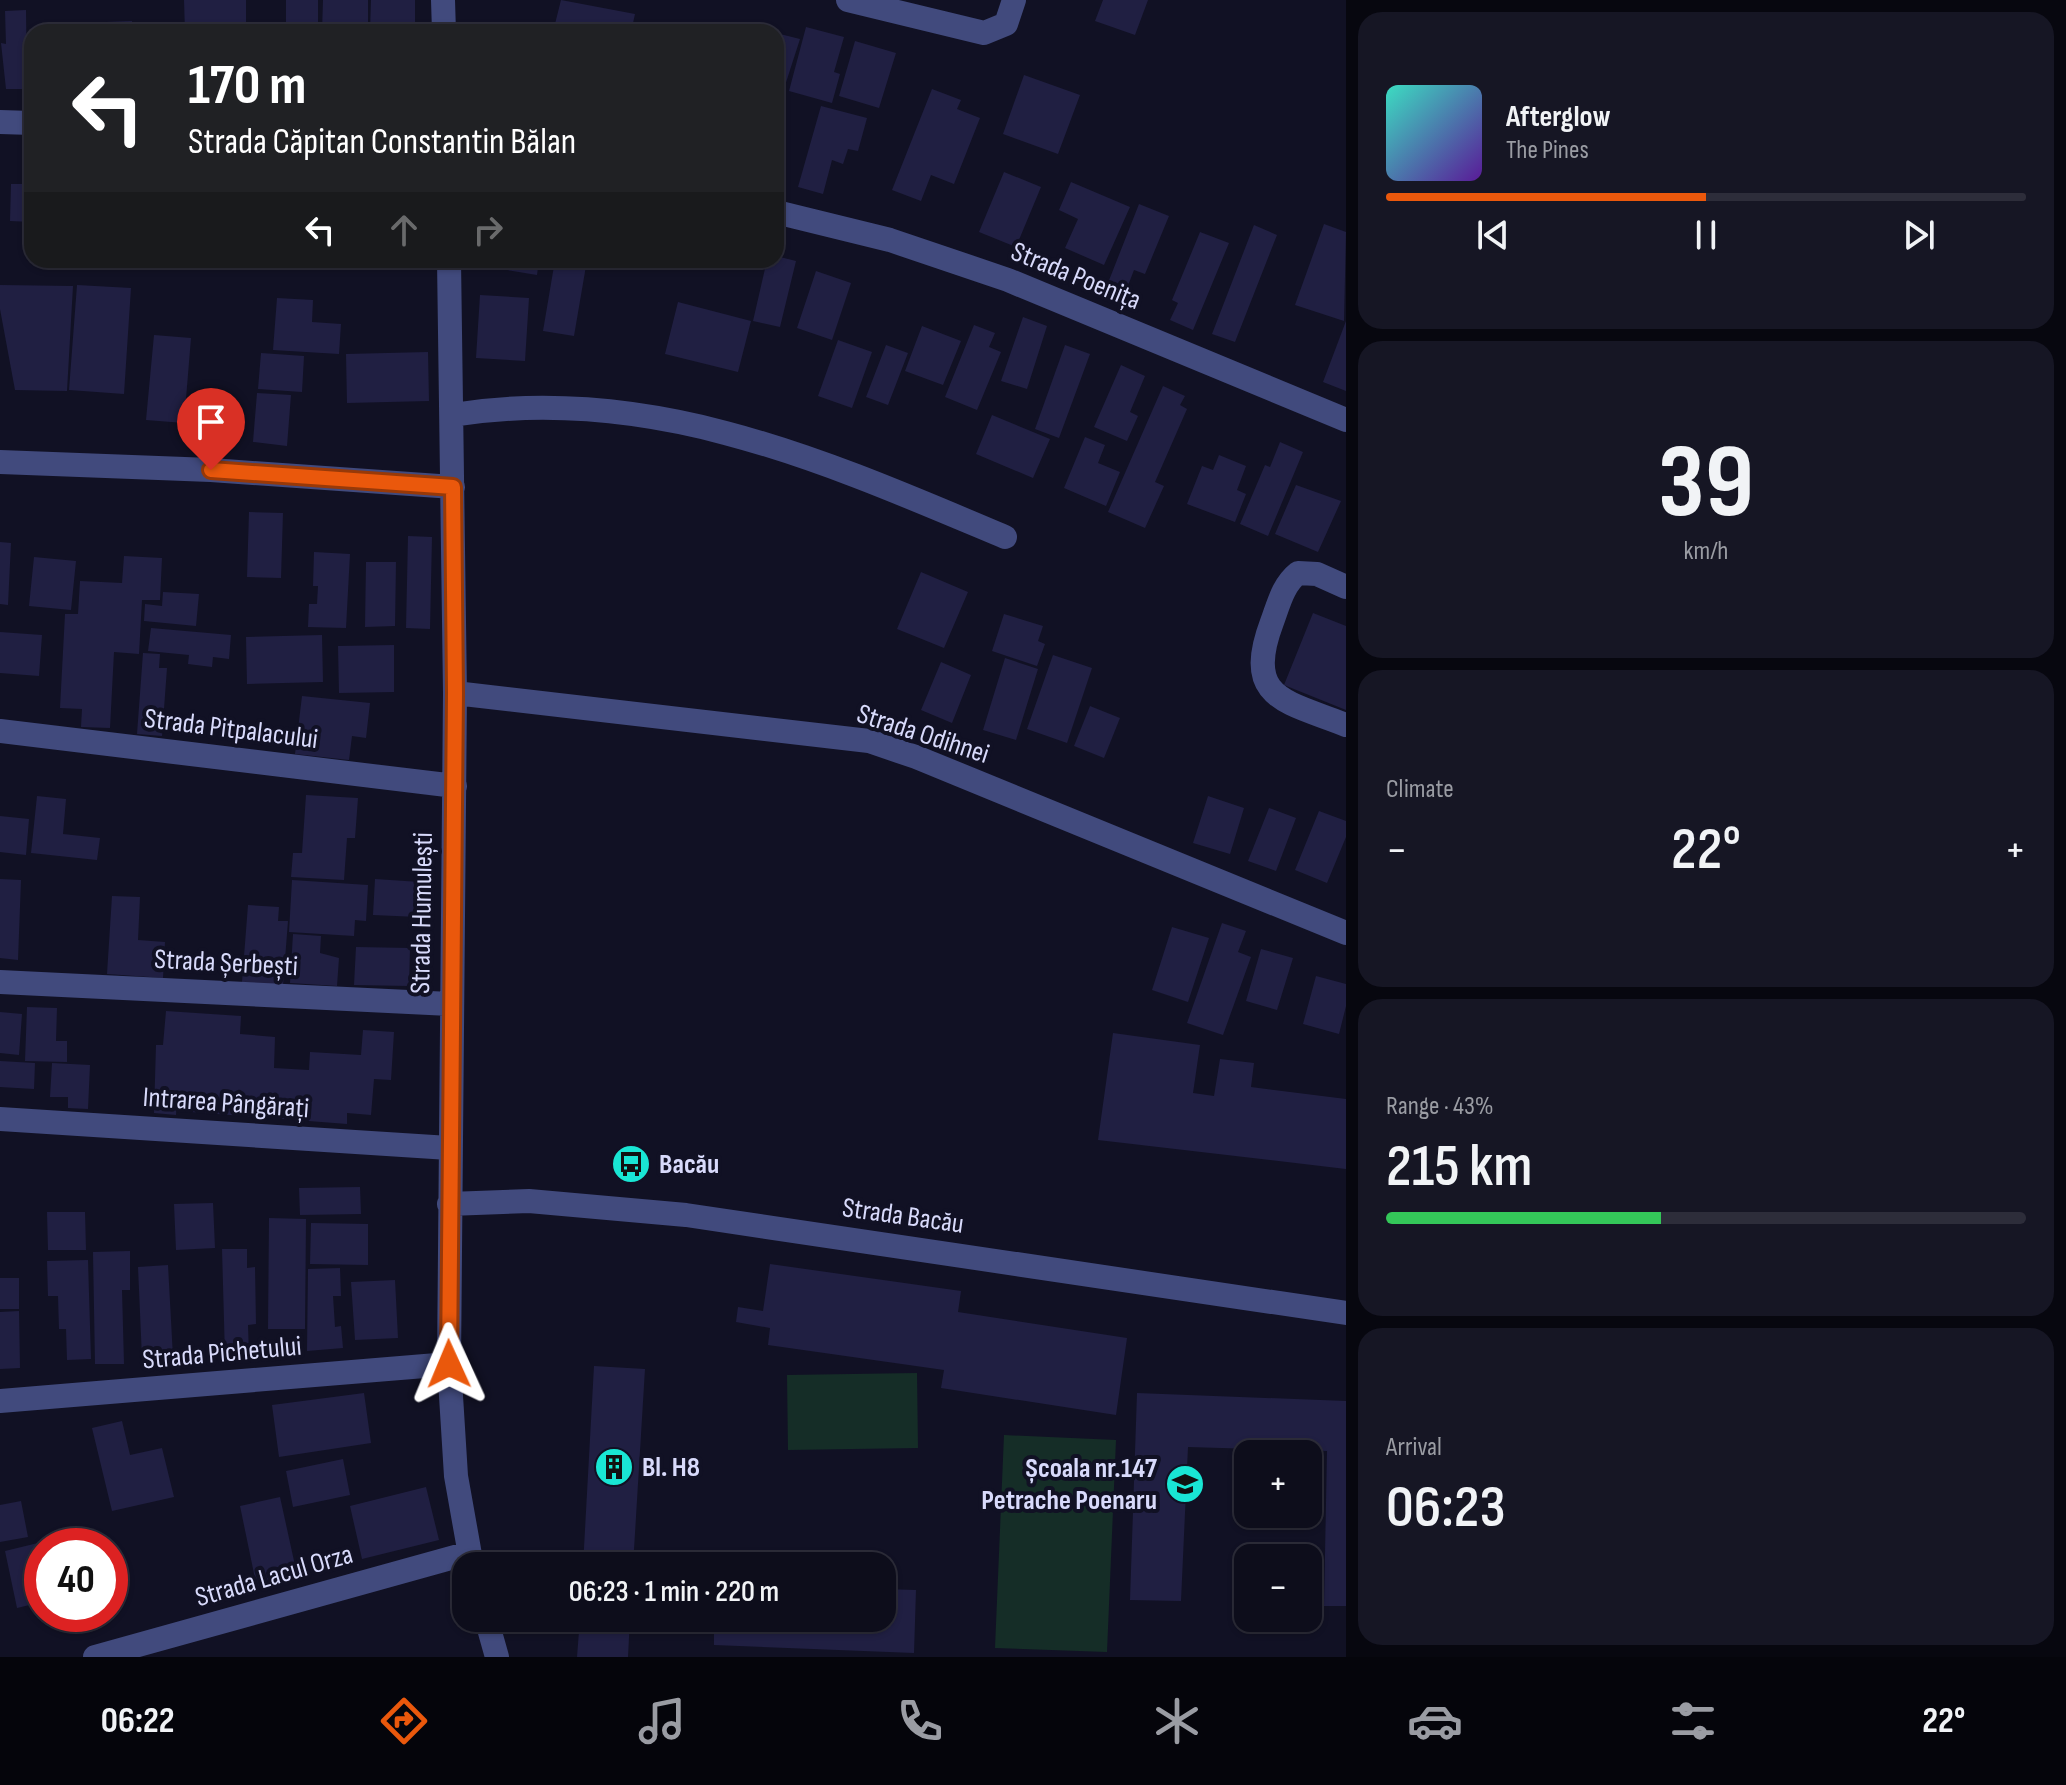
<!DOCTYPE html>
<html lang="en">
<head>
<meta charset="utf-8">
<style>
  body { margin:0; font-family:"Sofia Sans Condensed",sans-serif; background:#161624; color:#f1f3f6; height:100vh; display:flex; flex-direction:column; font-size:30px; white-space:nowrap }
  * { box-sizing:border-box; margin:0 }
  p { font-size:26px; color:#9a9ca3 }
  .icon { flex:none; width:44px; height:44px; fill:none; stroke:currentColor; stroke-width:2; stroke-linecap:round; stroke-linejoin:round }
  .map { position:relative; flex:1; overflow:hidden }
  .drawer { display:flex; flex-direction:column; gap:12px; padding:12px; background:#07070f; width:720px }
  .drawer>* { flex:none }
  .top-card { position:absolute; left:24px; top:24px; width:760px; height:244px; border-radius:24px; box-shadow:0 2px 6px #0004,0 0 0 2px #2d2d3a; background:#202124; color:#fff; overflow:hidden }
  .fabs { position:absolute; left:1234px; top:1440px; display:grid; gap:16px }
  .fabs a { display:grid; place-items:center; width:88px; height:88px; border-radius:16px; background:#0d0d1b; box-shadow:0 2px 6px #0004,0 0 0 2px #2d2d3a; font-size:40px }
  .speed { position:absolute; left:24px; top:1528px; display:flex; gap:16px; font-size:40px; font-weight:700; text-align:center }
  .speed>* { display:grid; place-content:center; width:104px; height:104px; border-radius:50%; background:#0d0d1b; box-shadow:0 2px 6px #0004,0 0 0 2px #2d2d3a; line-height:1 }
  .speed .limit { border:12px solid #d22; background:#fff; color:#111 }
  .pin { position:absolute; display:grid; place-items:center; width:68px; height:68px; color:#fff; margin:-82px -34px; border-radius:50% 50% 50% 0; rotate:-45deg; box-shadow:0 0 8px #0007 }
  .pin .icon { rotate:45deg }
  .me { position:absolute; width:88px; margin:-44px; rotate:359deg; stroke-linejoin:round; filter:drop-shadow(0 0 6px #0008) }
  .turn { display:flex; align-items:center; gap:28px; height:168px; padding:0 32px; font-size:36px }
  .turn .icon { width:104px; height:104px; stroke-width:2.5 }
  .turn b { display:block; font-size:56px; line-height:68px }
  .lanes { display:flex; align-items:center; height:76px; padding:0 32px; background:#0003; justify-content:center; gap:40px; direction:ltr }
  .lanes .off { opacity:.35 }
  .big { font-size:60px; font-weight:600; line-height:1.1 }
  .drawer .tile { flex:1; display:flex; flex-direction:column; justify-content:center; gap:12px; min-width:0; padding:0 28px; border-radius:24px; background:#161624 }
  .drawer .dial { align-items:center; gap:0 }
  .dial b { font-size:104px; line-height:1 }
  .song { display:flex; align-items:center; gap:24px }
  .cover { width:96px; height:96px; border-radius:12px; background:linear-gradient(135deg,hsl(170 70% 55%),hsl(270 70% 35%)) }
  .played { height:8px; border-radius:4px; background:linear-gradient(90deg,#ea580c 50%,#2d2d3a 50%) }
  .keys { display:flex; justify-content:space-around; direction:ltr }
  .heat { display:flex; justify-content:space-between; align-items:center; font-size:44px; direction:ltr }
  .charge { height:12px; border-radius:6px; background:linear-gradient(90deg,#34c759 43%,#2d2d3a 0) }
  .trip { position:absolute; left:452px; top:1552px; width:444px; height:80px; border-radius:24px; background:#0d0d1b; box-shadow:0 2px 6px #0004,0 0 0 2px #2d2d3a; font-weight:600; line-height:80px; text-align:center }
  .menu { display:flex; height:128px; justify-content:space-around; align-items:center; background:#05050b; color:#9a9ca3 }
  .menu .icon { width:56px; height:56px }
  .menu .on { color:#ea580c }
  .menu b { font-size:36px; color:#f1f3f6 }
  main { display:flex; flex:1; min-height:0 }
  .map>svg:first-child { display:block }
  .pitch { fill:#152d27 }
  .building { fill:#201f42 }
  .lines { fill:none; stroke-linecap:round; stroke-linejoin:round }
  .minor { stroke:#414a7d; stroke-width:24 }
  .route-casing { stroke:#983908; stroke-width:20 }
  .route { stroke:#ea580c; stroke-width:14 }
  .labels { text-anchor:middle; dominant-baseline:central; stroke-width:8; stroke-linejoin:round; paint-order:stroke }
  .street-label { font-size:28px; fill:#d8dafb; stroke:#111124 }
  .poi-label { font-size:28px; font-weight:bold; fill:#d8dafb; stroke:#111124; text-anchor:start }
</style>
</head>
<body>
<main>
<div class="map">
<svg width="1346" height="1657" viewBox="0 0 1346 1657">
  <rect width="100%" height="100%" fill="#111124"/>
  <path class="pitch" d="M917,1373l1,75 -130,2 -1,-75z
    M1004,1435l112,5 -9,212 -112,-4z"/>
  <path class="building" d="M184,0h62v32h-61z
    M286,0h32v32h-32z
    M323,0h45v32h-46z
    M371,0h44v32h-45z
    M561,0l74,14 -4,18h-78z
    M1103,0h45l-13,35 -40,-14z
    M26,10l1,79h-21l-5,-46 5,1 -1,-33z
    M132,21v11h-51l-1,-9z
    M638,23l30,8v1h-33z
    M806,27l38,10 -10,35 6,2 -8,29 -43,-12z
    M776,33l24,6 -20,62 -4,-1z
    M855,41l41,12 -17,55 -40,-12z
    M1024,75l56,20 -22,59 -55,-20z
    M932,89l29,11 -4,9 23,9 -26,66 -23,-9 -10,26 -29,-11z
    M821,106l46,12 -9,33 -10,-2 -5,15 -11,-4 -9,34 -25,-7z
    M1004,172l37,15 -25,60 -37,-15z
    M1071,182l59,25 -26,58 -39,-17 13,-29 -19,-9z
    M11,184h21v38l-22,-1z
    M1139,204l30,12 -24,58 -11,-4 -10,26 -18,-8z
    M1324,224l22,8 -2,89 -49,-16z
    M1254,225l23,10 -42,107 -23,-8z
    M1200,232l29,11 -36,87 -23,-10 8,-17 -6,-3z
    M776,256l20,5 -16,66 -27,-6 14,-61h9z
    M490,260h49l-2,15 -48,-8z
    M555,260h32l-13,76 -31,-5z
    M816,271l35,12 -19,57 -35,-12z
    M0,285l73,1 -6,105 -52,-1 -15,-81z
    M77,285l54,3 -7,106 -55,-4z
    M480,295l49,3 -4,63 -49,-3z
    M277,298l36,2 -1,22 29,2 -2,30 -66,-4z
    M678,302l73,19 -13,51 -73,-18z
    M1023,317l24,9 -20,63 -26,-8z
    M1346,321v70l-23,-9z
    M974,325l21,8 -6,14 12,5 -24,58 -32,-13z
    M922,326l39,15 -18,44 -38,-14z
    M154,335l37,3 -7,85 -38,-3z
    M838,340l34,12 -20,56 -34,-12z
    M886,345l22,8 -20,52 -22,-8z
    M1065,345l25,9 -31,84 -24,-9z
    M428,352l1,49 -82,2 -1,-49z
    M261,353l43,3 -2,36 -44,-3z
    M1121,365l24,11 -15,36 8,4 -11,25 -33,-14z
    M1163,386l22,10 -5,9 7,4 -32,73 9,4 -19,42 -37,-16z
    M257,393l34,2 -4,51 -34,-4z
    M992,415l58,24 -17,39 -57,-24z
    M1085,437l20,8 -7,18 22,9 -14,34 -42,-18z
    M1280,442l23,10 -35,84 -28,-12 25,-59 5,2z
    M1219,455l27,11 -9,24 9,4 -11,28 -48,-18 15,-38 11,4z
    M1296,485l45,16 -23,51 -43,-18z
    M249,512l34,1 -2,65 -34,-1z
    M408,536l24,1 -2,92 -24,-1z
    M0,542l11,1 -3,62 -8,-1z
    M314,552l36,2 -4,74 -38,-1 1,-23h8l1,-18h-5z
    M124,556l38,2 -2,42h-18l-3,54 -25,-2 -4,76 -29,-1 1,-18 -22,-1 5,-94h13l2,-33 42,2z
    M34,557l42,4 -5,49 -42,-4z
    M366,562h30l-1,64 -30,1z
    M921,572l47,20 -24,56 -47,-19z
    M163,592l36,2 -3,32 -52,-5 1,-17 17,2z
    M1313,613l33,13v84l-62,-25z
    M1004,614l39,12 -5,15 7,3 -8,22 -45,-15z
    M151,628l80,7 -2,24 -16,-2 -1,10 -24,-3 1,-9 -41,-4z
    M0,632l42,3 -3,41 -39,-3z
    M322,635l1,47 -76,2 -1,-47z
    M394,645v47l-55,1 -1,-47z
    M143,653l17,1 -1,14h8l-5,68 -25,-2z
    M1053,655l39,13 -25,75 -40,-14z
    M1005,658l33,11 -22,71 -33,-10z
    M941,662l30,13 -19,48 -31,-13z
    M302,696l68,7 -4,35 -14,-2 -3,24 -54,-6z
    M1090,706l30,12 -16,40 -30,-12z
    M306,795l52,3 -3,40h-8l-3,42 -53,-3 2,-24h9z
    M37,796l29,3 -3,35 37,4 -3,22 -66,-7z
    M1208,796l36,12 -14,46 -37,-11z
    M1269,808l27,10 -20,53 -28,-10z
    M1319,811l27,10v16l-19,46 -32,-13z
    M0,816l29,3 -3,36 -26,-3z
    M0,879l21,1 -3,80 -18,-2z
    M375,879l45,3 -2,35 -45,-2z
    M292,880l76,5 -2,36 -11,-1 -1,16 -65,-4z
    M112,896l28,1 -2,43 27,2 -2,36 -56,-4z
    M248,905l31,2 -1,14h10l-5,64 -41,-3z
    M1222,923l24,8 -8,21 13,5 -28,78 -36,-12z
    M1172,927l37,11 -21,64 -36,-12z
    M293,934l28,2 -1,17 19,5 -2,28 -47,-3z
    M356,947l54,1 -1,38 -55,-1z
    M1261,949l32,9 -16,52 -31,-9z
    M1316,976l30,8v22l-7,28 -36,-10z
    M27,1007l30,1 -1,33h11v21l-42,-1z
    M166,1011l75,5 -1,18 35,3 -1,31 35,2 1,-18 51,3 2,-25 31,2 -3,48 -17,-1 -3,36 -24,-2v11l-156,-12 2,-14 -16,-1 -1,18 -22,-2 2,-68h7z
    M0,1012l22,2 -3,41 -19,-2z
    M1113,1033l87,12 -7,48 21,3 6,-37 34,4 -3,24 95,12v70l-248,-29z
    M0,1061l35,2 -1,26 -34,-2z
    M52,1063l38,2 -2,44 -20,-1v-11h-18z
    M360,1187l1,27 -61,1 -1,-27z
    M213,1203l2,45 -39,2 -2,-46z
    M47,1212h38l1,38h-38z
    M269,1218l37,1 -1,110h-37z
    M311,1223l57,1v41l-58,-1z
    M222,1249h25v19l8,-1 1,57 -8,1 1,30 -24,1z
    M130,1251v39h-8l2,74h-29l-2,-112z
    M88,1260l3,99 -24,1 -1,-31h-7l-1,-33h-10l-1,-35z
    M770,1264l191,27 -3,21 169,26 -11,77 -175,-27 3,-18 -176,-25 2,-17 -34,-6 2,-15 25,4z
    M168,1265l5,92 -31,1 -4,-91z
    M340,1268l1,28h-8l2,31 6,-1 2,22 -36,3 1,-82z
    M0,1278h19v31h-19z
    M395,1280l3,58 -43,2 -4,-58z
    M19,1311l1,57 -20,1v-57z
    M594,1366l51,3 -12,197h-50z
    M364,1393l7,50 -92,14 -7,-52z
    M1137,1393l209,8v205h-22l3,-155 -139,-4 -7,154 -51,-1z
    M122,1421l8,34 32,-7 12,49 -62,14 -20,-83z
    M343,1459l7,36 -57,12 -7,-36z
    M426,1487l13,53 -77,19 -12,-53z
    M280,1497l18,82 -41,9 -17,-82z
    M21,1501l7,36 -28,5v-37z
    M42,1542v60l-25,6 -12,-57z
    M882,1589l34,1 -2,63 -200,-8v-27h168z
    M580,1618h50l-2,39h-51z"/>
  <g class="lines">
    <path class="minor" d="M443,0l1,32
      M848,0l136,33 22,-9 8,-24
      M0,122l32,1
      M776,212l114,28 118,40 338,140
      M449,260l6,433 -6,671 7,112 16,90
      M452,415c199,-32 375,47 553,122
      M0,462l211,8 242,17
      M1346,587l-29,-13 -19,-1c-15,12 -19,30 -26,49 -29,77 13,79 74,103
      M455,693l414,48 47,16 430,176
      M0,731l455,55
      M0,982l450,22
      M0,1119l449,29
      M449,1204l80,-3 157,14 660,98
      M0,1401l449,-37
      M486,1618l11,39
      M95,1657l374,-104"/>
  </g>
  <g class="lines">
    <g class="route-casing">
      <path id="route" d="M211,470l242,17 2,206 -6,671"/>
    </g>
    <use href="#route" class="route"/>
  </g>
  <defs>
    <g id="bus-disc" transform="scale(2)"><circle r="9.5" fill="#19e6d4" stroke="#111124"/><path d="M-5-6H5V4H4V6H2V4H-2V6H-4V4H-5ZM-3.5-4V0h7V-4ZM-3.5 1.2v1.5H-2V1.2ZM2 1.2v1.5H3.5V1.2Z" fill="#111"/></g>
    <g id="building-disc" transform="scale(2)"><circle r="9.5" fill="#19e6d4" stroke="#111124"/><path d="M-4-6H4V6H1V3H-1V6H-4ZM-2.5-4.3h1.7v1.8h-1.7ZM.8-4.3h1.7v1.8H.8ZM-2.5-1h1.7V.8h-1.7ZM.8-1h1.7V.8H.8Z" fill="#111"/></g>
    <g id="school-disc" transform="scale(2)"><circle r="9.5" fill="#19e6d4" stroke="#111124"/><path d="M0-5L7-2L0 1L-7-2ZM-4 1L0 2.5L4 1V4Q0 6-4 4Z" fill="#111"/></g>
  </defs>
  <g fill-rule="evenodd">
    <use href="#bus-disc" x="631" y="1164"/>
    <use href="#building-disc" x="614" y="1467"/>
    <use href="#school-disc" x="1185" y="1484"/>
  </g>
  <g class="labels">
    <g class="street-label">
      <text transform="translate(1076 276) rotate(22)">Strada Poenița</text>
      <text transform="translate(231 729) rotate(7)">Strada Pitpalacului</text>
      <text transform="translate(923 734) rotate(18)">Strada Odihnei</text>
      <text transform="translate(422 913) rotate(-89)">Strada Humulești</text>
      <text transform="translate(226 963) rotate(3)">Strada Șerbești</text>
      <text transform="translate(226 1103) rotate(4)">Intrarea Pângărați</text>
      <text transform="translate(903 1216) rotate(8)">Strada Bacău</text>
      <text transform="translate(222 1353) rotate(-5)">Strada Pichetului</text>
      <text transform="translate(274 1576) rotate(-16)">Strada Lacul Orza</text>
    </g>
    <g class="poi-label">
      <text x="659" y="1164">Bacău</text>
      <text x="642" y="1467">Bl. H8</text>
      <text x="1157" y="1468" text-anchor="end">Școala nr.147<tspan x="1157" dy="32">Petrache Poenaru</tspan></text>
    </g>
  </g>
</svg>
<div class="fabs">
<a>+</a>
<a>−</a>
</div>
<div class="speed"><div class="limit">40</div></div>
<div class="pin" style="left:211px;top:470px;background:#d93025"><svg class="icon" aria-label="arrive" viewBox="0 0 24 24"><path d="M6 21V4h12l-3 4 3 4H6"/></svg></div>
<svg class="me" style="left:449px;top:1364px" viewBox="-20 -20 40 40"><path d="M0-17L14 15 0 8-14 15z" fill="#ea580c" stroke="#fff" stroke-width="4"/></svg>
<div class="trip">06:23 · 1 min · 220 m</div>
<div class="top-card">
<div class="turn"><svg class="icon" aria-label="left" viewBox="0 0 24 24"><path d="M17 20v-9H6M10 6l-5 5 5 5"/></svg><div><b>170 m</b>Strada Căpitan Constantin Bălan</div></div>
<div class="lanes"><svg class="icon" aria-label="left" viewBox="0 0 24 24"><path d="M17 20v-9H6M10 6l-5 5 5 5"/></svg><svg class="icon off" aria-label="ahead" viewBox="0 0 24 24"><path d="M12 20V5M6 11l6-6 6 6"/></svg><svg class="icon off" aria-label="right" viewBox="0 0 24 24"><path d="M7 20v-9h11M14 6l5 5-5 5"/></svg></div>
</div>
</div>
<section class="drawer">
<div class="tile">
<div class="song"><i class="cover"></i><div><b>Afterglow</b><p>The Pines</p></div></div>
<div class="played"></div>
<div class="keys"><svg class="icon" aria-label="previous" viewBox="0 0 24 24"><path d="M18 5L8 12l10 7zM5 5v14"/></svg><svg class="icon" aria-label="pause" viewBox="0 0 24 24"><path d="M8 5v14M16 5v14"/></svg><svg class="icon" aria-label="next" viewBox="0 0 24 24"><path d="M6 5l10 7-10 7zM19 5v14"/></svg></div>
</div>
<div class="tile dial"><b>39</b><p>km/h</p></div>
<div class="tile"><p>Climate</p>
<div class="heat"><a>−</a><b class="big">22°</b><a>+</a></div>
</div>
<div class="tile"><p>Range · 43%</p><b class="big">215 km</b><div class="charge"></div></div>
<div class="tile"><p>Arrival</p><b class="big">06:23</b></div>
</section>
</main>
<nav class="menu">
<b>06:22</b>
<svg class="icon on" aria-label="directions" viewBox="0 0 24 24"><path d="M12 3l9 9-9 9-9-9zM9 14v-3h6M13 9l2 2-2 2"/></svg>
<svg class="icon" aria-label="music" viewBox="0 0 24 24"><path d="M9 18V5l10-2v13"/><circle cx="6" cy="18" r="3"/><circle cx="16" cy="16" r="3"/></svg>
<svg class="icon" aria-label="phone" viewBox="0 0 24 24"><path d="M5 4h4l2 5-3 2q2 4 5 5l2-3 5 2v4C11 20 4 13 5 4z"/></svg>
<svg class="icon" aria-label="climate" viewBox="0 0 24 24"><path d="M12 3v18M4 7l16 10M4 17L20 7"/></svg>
<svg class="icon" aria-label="car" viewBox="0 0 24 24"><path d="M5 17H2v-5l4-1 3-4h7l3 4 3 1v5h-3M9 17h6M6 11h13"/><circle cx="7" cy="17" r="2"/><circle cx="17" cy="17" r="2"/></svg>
<svg class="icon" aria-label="filters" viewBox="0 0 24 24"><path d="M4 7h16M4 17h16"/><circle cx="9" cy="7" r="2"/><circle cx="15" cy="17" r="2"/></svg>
<b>22°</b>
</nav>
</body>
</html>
